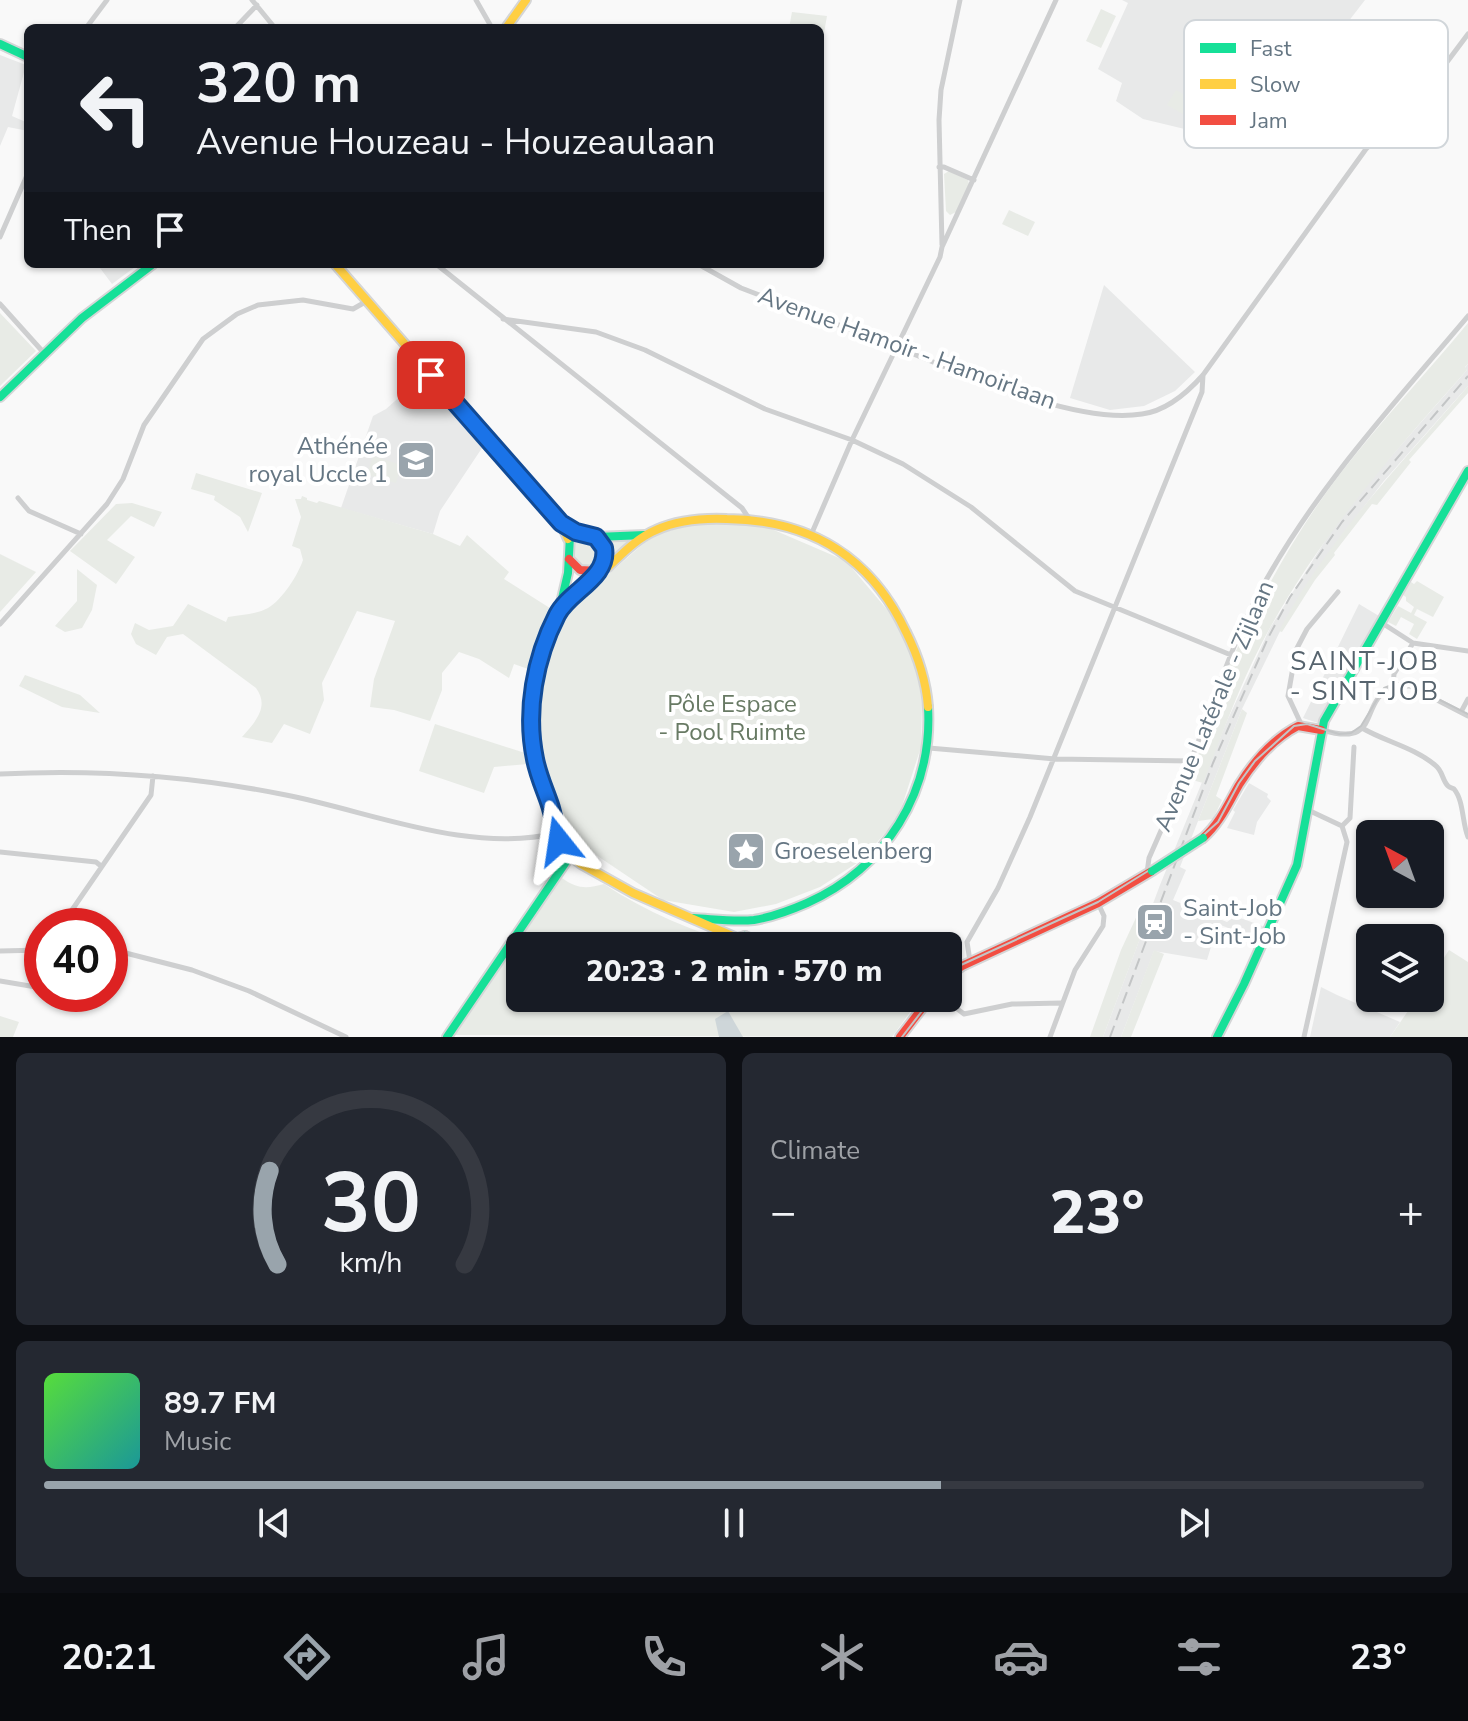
<!DOCTYPE html>
<html lang="en">
<head>
<meta charset="utf-8">
<style>
  body { margin:0; font-family:"Nunito Sans",sans-serif; background:#242831; color:#f1f3f6; height:100vh; display:flex; flex-direction:column; font-size:30px; white-space:nowrap }
  * { box-sizing:border-box; margin:0 }
  p { font-size:26px; color:#9ea1a6 }
  .icon { flex:none; width:44px; height:44px; fill:none; stroke:currentColor; stroke-width:2; stroke-linecap:round; stroke-linejoin:round }
  .map { position:relative; height:1037px; overflow:hidden }
  .details { display:flex; flex-direction:column; gap:16px; padding:16px; background:#0d0f14; flex:1 }
  .details>* { flex:none }
  .hud { position:absolute; left:24px; top:24px; width:800px; height:244px; border-radius:12px; box-shadow:0 2px 6px #0004; background:#171b24; color:#f1f3f6; overflow:hidden }
  .needle { width:52px; rotate:319deg }
  .controls { position:absolute; left:1356px; top:820px; display:grid; gap:16px }
  .controls a { display:grid; place-items:center; width:88px; height:88px; border-radius:12px; background:#171b24; box-shadow:0 2px 6px #0004; font-size:40px }
  .speed { position:absolute; left:24px; top:908px; display:flex; gap:16px; font-size:40px; font-weight:700; text-align:center }
  .speed>* { display:grid; place-content:center; width:104px; height:104px; border-radius:50%; background:#171b24; box-shadow:0 2px 6px #0004; line-height:1 }
  .speed .limit { border:12px solid #d22; background:#fff; color:#111 }
  .pin { position:absolute; display:grid; place-items:center; width:68px; height:68px; color:#fff; margin:-34px; border-radius:16px; box-shadow:0 4px 12px #0006 }
  .me { position:absolute; width:88px; margin:-44px; rotate:345deg; stroke-linejoin:round; filter:drop-shadow(0 0 6px #0008) }
  .turn { display:flex; align-items:center; gap:28px; height:168px; padding:0 40px; font-size:36px }
  .turn .icon { width:104px; height:104px; stroke-width:2.5 }
  .turn b { display:block; font-size:56px; line-height:68px }
  .then { display:flex; align-items:center; height:76px; padding:0 40px; background:#0003; gap:16px; font-size:30px }
  .big { font-size:60px; font-weight:800; line-height:1.1 }
  .details .card { flex:1; display:flex; flex-direction:column; justify-content:center; gap:12px; min-width:0; padding:0 28px; border-radius:12px; background:#242831 }
  .details .dial { align-items:center; gap:0 }
  .dial svg { height:208px; overflow:visible; fill:none; stroke:#363941; stroke-width:7; stroke-linecap:round; text-anchor:middle }
  .dial text { fill:#f1f3f6; stroke:none }
  .song { display:flex; align-items:center; gap:24px }
  .cover { width:96px; height:96px; border-radius:12px; background:linear-gradient(135deg,hsl(110 70% 55%),hsl(180 70% 35%)) }
  .played { height:8px; border-radius:4px; background:linear-gradient(90deg,#99a4ac 65%,#363941 65%) }
  .keys { display:flex; justify-content:space-around; direction:ltr }
  .heat { display:flex; justify-content:space-between; align-items:center; font-size:44px; direction:ltr }
  .details .tiles { flex:1; display:grid; gap:16px; grid-template-columns:1fr 1fr }
  .card:last-child { grid-column:span 2 }
  .trip { position:absolute; left:506px; top:932px; width:456px; height:80px; border-radius:12px; background:#171b24; box-shadow:0 2px 6px #0004; font-weight:800; line-height:80px; text-align:center }
  .tab-bar { display:flex; height:128px; justify-content:space-around; align-items:center; background:#090b0e; color:#9ea1a6 }
  .tab-bar .icon { width:56px; height:56px }
  .tab-bar .on { color:#99a4ac }
  .tab-bar b { font-size:36px; color:#f1f3f6 }
  .map>svg:first-child { display:block }
  .built { fill:#e8e9e9 }
  .green { fill:#e8ebe6 }
  .water { fill:#ced6d9 }
  .lines { fill:none; stroke-linecap:round; stroke-linejoin:round }
  .fast-casing { stroke:#d5d6d7; stroke-width:12 }
  .slow-casing { stroke:#d5d6d7; stroke-width:12 }
  .jam-casing { stroke:#d5d6d7; stroke-width:12 }
  .street { stroke:#cecfd0; stroke-width:5 }
  .fast { stroke:#16e098; stroke-width:8 }
  .slow { stroke:#ffcf43; stroke-width:8 }
  .jam { stroke:#f24e42; stroke-width:8 }
  .tram { stroke:#c3c5c6; stroke-width:2 }
  .rail { stroke:#c3c5c6; stroke-width:2; stroke-dasharray:12 6; stroke-linecap:butt }
  .fast-bridge-casing { stroke:#d5d6d7; stroke-width:12; stroke-linecap:butt }
  .fast-bridge { stroke:#16e098; stroke-width:8 }
  .route-casing { stroke:#114b97; stroke-width:20 }
  .route { stroke:#1a73e8; stroke-width:14 }
  .labels { text-anchor:middle; dominant-baseline:central; stroke-width:8; stroke-linejoin:round; paint-order:stroke }
  .street-label { font-size:24px; fill:#657683; stroke:#fff }
  .poi-label { font-size:24px; fill:#657683; stroke:#fff; text-anchor:start }
  .park-label { font-size:24px; fill:#687a64; stroke:#fff }
  .neighbourhood-label { font-size:26px; letter-spacing:2px; fill:#57646e; stroke:#fff }
  .key { fill:#fff; stroke:#d1d6da; stroke-width:2 }
  .key-label { font-size:22px; fill:#657683 }
</style>
</head>
<body>
<div class="map">
<svg width="1468" height="1037" viewBox="0 0 1468 1037">
  <rect width="100%" height="100%" fill="#f9f9f9"/>
  <path class="built" d="M1122,0h243l-65,84 7,7 -39,58 -125,-30 -27,-18 6,-18 -24,-14 30,-66z
    M0,55l26,10 -14,51 16,7v8l-20,-4 -8,19z
    M97,264h42l-27,20z
    M1104,285l91,87 -20,19 -31,15 -34,4 -40,-12z
    M1468,364v22l-85,96 -41,53 -55,82 -45,92 -62,158 6,3 -13,30 54,22 8,-6 30,11 -6,13 -41,-16 -11,36 -53,-9 -33,86h-18l57,-152 67,-164 43,-93 62,-98 41,-53 94,-107 -2,-2z
    M421,378l61,70 -42,63 -7,23 -92,-26 32,-92 13,-7z
    M1359,604l20,12 -61,107 -15,-5z
    M1249,783l19,11 -1,3 4,4 -14,21 -3,13 -27,-7 8,-16 -2,-2z
    M1321,987l16,8 63,27 -10,15h-80z"/>
  <path class="green" d="M1101,9l15,7 -15,32 -15,-7z
    M792,12l35,4 -3,17 -4,-1v-4h-31z
    M1176,90l32,18 -9,15 -32,-18z
    M949,171l19,9 1,4 -13,28 -6,3 -4,-4 -2,-37z
    M1009,210l26,12 -7,14 -26,-12z
    M0,313l36,38 -36,35z
    M1468,323v41l-3,3 2,3c-72,81 -143,161 -196,256 -28,49 -47,104 -68,157l-14,-4 17,-45 5,1 26,-59 -10,-5c31,-70 67,-137 113,-197 40,-52 86,-100 128,-151z
    M1468,386v7l-59,67 2,2 -34,43 -5,-1 -38,49 1,2 -20,25 -33,52 -3,-1c48,-92 122,-167 189,-245z
    M373,456l28,9 -5,18 -29,-8z
    M196,473l66,20 -14,39 -8,-15 -26,-17 1,-4 -24,-7z
    M302,496l5,2v2l10,3 2,-2 114,33 27,12 7,-11 42,37 -5,7 60,38 4,-7 76,-67 15,-9 33,-10 45,-2 30,5 79,34 54,64 17,41 5,40 -1,41 -19,59 -13,23 -29,32 -40,26 -44,17 -42,8 -71,-12 -64,-43 -21,-18 -14,-24 -23,-56 -3,-24 4,-61 -28,-10 -5,14 -30,-19 -20,-7 -17,21v17l-12,31 -36,-11 -24,-3 4,-28 21,-58 -38,-10 -35,72 2,17 -14,34 -26,-10 -12,19 -30,-6c13,-15 28,-30 14,-49l-73,-54 -16,3 -11,18 -20,-11 -5,-10 4,-11 14,7 24,-4 15,-22 38,18 2,-5c13,-2 29,-3 40,-9 14,-8 30,-33 35,-48l-3,-11 -8,-3 9,-29 -6,-18h6z
    M132,503l30,9 -8,15 -23,-11 -24,24 28,17 -19,27 -46,-33 46,-47z
    M576,537l15,3 10,9 -3,15 -6,4 -10,-1 -7,-6 -4,-18z
    M604,540h27l2,2 -26,21 1,-13z
    M0,554l36,18 -36,40z
    M77,569l20,16 -5,25 -10,18 -17,4 -10,-6 22,-25z
    M1417,581l27,16 -11,20 -16,-8 -3,6 13,7 -10,17 -8,-5 5,-10 -13,-7 -5,9 -8,-4 10,-16 13,7 3,-6 -8,-6v-4l-3,-2 8,-13 3,2z
    M25,675l55,20 20,18 -38,-6 -43,-21z
    M1242,709l5,4 -31,83 6,4 -9,19 -15,2z
    M435,724l90,29 3,11 -34,3 -10,26 -65,-22z
    M562,878c15,11 25,11 42,6 42,28 90,48 138,62h-222v52h396v6l-24,33 -437,-2z
    M1140,909l10,3 -47,125h-13l31,-87z
    M1154,950l10,4 -33,83h-10z
    M1449,950l19,12v75h-78l27,-39h13v-19z
    M0,1016l19,6 -6,15h-13z"/>
  <path class="water" d="M728,1011l15,26h-24l-4,-18z"/>
  <g class="lines">
    <g class="fast-casing">
      <path id="fast" d="M0,44l28,13
        M0,397l82,-79 71,-54
        M560,607l8,-34 2,-37 10,-4 16,5 49,-2
        M693,918c20,1 41,4 61,2 19,-3 37,-10 53,-17 78,-35 126,-110 121,-196
        M745,936l24,10
        M447,1037l123,-181
        M1217,1037l27,-53 53,-119 27,-144 144,-250"/>
    </g>
    <g class="slow-casing">
      <path id="slow" d="M506,28l20,-28
        M335,264l226,259 7,16
        M596,537l9,16 -3,15 -43,43 -16,37 -9,36v74l18,50 7,33 11,15 11,8 52,29 104,45 8,-2
        M602,568l6,-1c15,-14 29,-29 48,-37 22,-10 48,-12 71,-11 83,1 144,38 179,113 12,24 20,48 22,75"/>
    </g>
    <g class="jam-casing">
      <path id="jam" d="M569,559l11,11 18,1
        M1203,838c17,-15 25,-34 36,-53 15,-24 34,-46 59,-59l23,4
        M948,976l14,-10 136,-63 54,-32
        M900,1037l30,-39"/>
    </g>
    <path class="street" d="M252,0l23,28
      M476,0l16,28
      M86,28l21,-28
      M235,28l22,-23
      M939,167h5l30,13
      M0,237l28,-64
      M942,245l-3,-125 2,-30 19,-90
      M436,264l306,244 8,12
      M698,264l43,24c52,20 104,39 155,59 63,25 179,78 246,67 24,-3 45,-21 61,-39l163,-226 66,-67 36,-48
      M0,304l44,49
      M503,319l93,13 49,18 120,59 87,31 51,24 68,43 104,84 156,64
      M18,498l11,13 52,23
      M811,535l41,-95 88,-183 2,-10 114,-247
      M0,624l107,-120 16,-25 21,-54 59,-86 34,-25 21,-9 45,-5 50,9 14,-8
      M1413,643l55,8
      M1393,686h17l58,30
      M1461,712l7,-13
      M1302,726l-14,-30 8,-46 11,-21 31,-37
      M1362,728c24,14 51,19 73,37 8,6 7,15 13,21 2,2 4,2 6,3 10,12 8,34 14,48
      M1322,730c61,18 35,-27 71,-44l1,-12 19,-31 -31,-20
      M929,748l126,11 136,2
      M0,774c96,-5 192,2 286,21 86,17 182,59 271,38
      M1342,826l8,-8 4,-71
      M0,852l96,10 5,4
      M1147,873l2,-15c19,-43 38,-86 54,-129 17,-46 33,-93 56,-136 55,-103 134,-188 209,-277
      M61,926l90,-131 2,-19
      M110,949l82,21 57,21 97,46
      M0,951l42,-1
      M970,961l-3,-19 31,-54 32,-71 172,-425 1,-17
      M0,981l42,7
      M60,994l23,6 8,-6
      M943,998l21,16 48,-10 49,-1
      M1050,1037l25,-67 28,-44 1,-10 -6,-13
      M1304,1037l43,-195 -5,-16 -34,-16"/>
    <use href="#fast" class="fast"/>
    <use href="#slow" class="slow"/>
    <use href="#jam" class="jam"/>
    <path class="tram" d="M948,974l13,-9 137,-63 100,-62 20,-18 21,-39 16,-22 39,-35 13,-2 32,10 12,-1 10,-7 23,-38 13,-5 13,2 58,29
      M902,1037l30,-39"/>
    <path class="rail" d="M1110,1037l103,-274 55,-125 22,-41 52,-75 126,-146"/>
    <g class="fast-bridge-casing">
      <path id="fast-bridge" d="M1152,871l51,-33"/>
    </g>
    <use href="#fast-bridge" class="fast-bridge"/>
  </g>
  <g class="lines">
    <g class="route-casing">
      <path id="route" d="M431,375l130,148 15,9 20,5 8,11c5,30 -35,43 -47,67 -22,43 -32,96 -22,144 3,16 10,31 15,46 4,12 5,24 9,36"/>
    </g>
    <use href="#route" class="route"/>
  </g>
  <defs>
    <g id="school-square" transform="scale(2)"><rect x="-9" y="-9" width="18" height="18" rx="4" fill="#99a4ac" stroke="#fff"/><path d="M0-5L7-2L0 1L-7-2ZM-4 1L0 2.5L4 1V4Q0 6-4 4Z" fill="#fff"/></g>
    <g id="sight-square" transform="scale(2)"><rect x="-9" y="-9" width="18" height="18" rx="4" fill="#99a4ac" stroke="#fff"/><path d="M0-6L1.8-2.2L6-1.7L2.9 1.2L3.7 5.4L0 3.3L-3.7 5.4L-2.9 1.2L-6-1.7L-1.8-2.2Z" fill="#fff"/></g>
    <g id="station-square" transform="scale(2)"><rect x="-9" y="-9" width="18" height="18" rx="4" fill="#99a4ac" stroke="#fff"/><path d="M-3-6H3Q5-6 5-4V2Q5 4 3 4L4.5 6H3L1.5 4h-3L-3 6H-4.5L-3 4Q-5 4-5 2V-4Q-5-6-3-6ZM-3.5-4v3h7v-3ZM-3.5 1v1.5H-2V1ZM2 1v1.5H3.5V1Z" fill="#fff"/></g>
  </defs>
  <g fill-rule="evenodd">
    <use href="#school-square" x="416" y="460"/>
    <use href="#sight-square" x="746" y="851"/>
    <use href="#station-square" x="1155" y="922"/>
  </g>
  <g class="labels">
    <g class="street-label">
      <text transform="translate(907 348) rotate(20)">Avenue Hamoir - Hamoirlaan</text>
      <text transform="translate(1214 706) rotate(-67)">Avenue Latérale - Zijlaan</text>
    </g>
    <g class="poi-label">
      <text x="388" y="446" text-anchor="end">Athénée<tspan x="388" dy="28">royal Uccle 1</tspan></text>
      <text x="774" y="851">Groeselenberg</text>
      <text x="1183" y="908">Saint-Job<tspan x="1183" dy="28">- Sint-Job</tspan></text>
    </g>
    <g class="park-label">
      <text x="732" y="704">Pôle Espace<tspan x="732" dy="28">- Pool Ruimte</tspan></text>
    </g>
    <g class="neighbourhood-label">
      <text x="1365" y="661">SAINT-JOB<tspan x="1365" dy="30">- SINT-JOB</tspan></text>
    </g>
  </g>
  <rect x="1184" y="20" width="264" height="128" rx="12" class="key"/>
  <rect x="1200" y="43" width="36" height="10" fill="#16e098"/>
  <rect x="1200" y="79" width="36" height="10" fill="#ffcf43"/>
  <rect x="1200" y="115" width="36" height="10" fill="#f24e42"/>
  <g class="key-label">
    <text x="1250" y="56">Fast</text>
    <text x="1250" y="92">Slow</text>
    <text x="1250" y="128">Jam</text>
  </g>
</svg>
<div class="controls">
<a><svg class="needle" viewBox="-14 -14 28 28"><path d="M0-13l5 13h-10z" fill="#e53935"/><path d="M0 13l5-13h-10z" fill="#9ea1a6"/></svg></a>
<a><svg class="icon" aria-label="layers" viewBox="0 0 24 24"><path d="M12 4l9 5-9 5-9-5zM3 14l9 5 9-5"/></svg></a>
</div>
<div class="speed"><div class="limit">40</div></div>
<div class="pin" style="left:431px;top:375px;background:#d93025"><svg class="icon" aria-label="arrive" viewBox="0 0 24 24"><path d="M6 21V4h12l-3 4 3 4H6"/></svg></div>
<svg class="me" style="left:559px;top:841px" viewBox="-20 -20 40 40"><path d="M0-17L14 15 0 8-14 15z" fill="#1a73e8" stroke="#fff" stroke-width="4"/></svg>
<div class="trip">20:23 · 2 min · 570 m</div>
<div class="hud">
<div class="turn"><svg class="icon" aria-label="left" viewBox="0 0 24 24"><path d="M17 20v-9H6M10 6l-5 5 5 5"/></svg><div><b>320 m</b>Avenue Houzeau - Houzeaulaan</div></div>
<div class="then">Then<svg class="icon" aria-label="arrive" viewBox="0 0 24 24"><path d="M6 21V4h12l-3 4 3 4H6"/></svg></div>
</div>
</div>
<section class="details">
<div class="tiles">
<div class="card dial"><svg viewBox="0 0 100 80">
<path d="M14 69A42 42 0 1 1 86 69"/>
<path d="M14 69A42 42 0 0 1 11 33" stroke="#99a4ac"/>
<text x="50" y="56" font-size="32" font-weight="700">30</text>
<text x="50" y="72" font-size="11">km/h</text>
</svg></div>
<div class="card"><p>Climate</p>
<div class="heat"><a>−</a><b class="big">23°</b><a>+</a></div>
</div>
<div class="card">
<div class="song"><i class="cover"></i><div><b>89.7 FM</b><p>Music</p></div></div>
<div class="played"></div>
<div class="keys"><svg class="icon" aria-label="previous" viewBox="0 0 24 24"><path d="M18 5L8 12l10 7zM5 5v14"/></svg><svg class="icon" aria-label="pause" viewBox="0 0 24 24"><path d="M8 5v14M16 5v14"/></svg><svg class="icon" aria-label="next" viewBox="0 0 24 24"><path d="M6 5l10 7-10 7zM19 5v14"/></svg></div>
</div>
</div>
</section>
<nav class="tab-bar">
<b>20:21</b>
<svg class="icon on" aria-label="directions" viewBox="0 0 24 24"><path d="M12 3l9 9-9 9-9-9zM9 14v-3h6M13 9l2 2-2 2"/></svg>
<svg class="icon" aria-label="music" viewBox="0 0 24 24"><path d="M9 18V5l10-2v13"/><circle cx="6" cy="18" r="3"/><circle cx="16" cy="16" r="3"/></svg>
<svg class="icon" aria-label="phone" viewBox="0 0 24 24"><path d="M5 4h4l2 5-3 2q2 4 5 5l2-3 5 2v4C11 20 4 13 5 4z"/></svg>
<svg class="icon" aria-label="climate" viewBox="0 0 24 24"><path d="M12 3v18M4 7l16 10M4 17L20 7"/></svg>
<svg class="icon" aria-label="car" viewBox="0 0 24 24"><path d="M5 17H2v-5l4-1 3-4h7l3 4 3 1v5h-3M9 17h6M6 11h13"/><circle cx="7" cy="17" r="2"/><circle cx="17" cy="17" r="2"/></svg>
<svg class="icon" aria-label="filters" viewBox="0 0 24 24"><path d="M4 7h16M4 17h16"/><circle cx="9" cy="7" r="2"/><circle cx="15" cy="17" r="2"/></svg>
<b>23°</b>
</nav>
</body>
</html>
